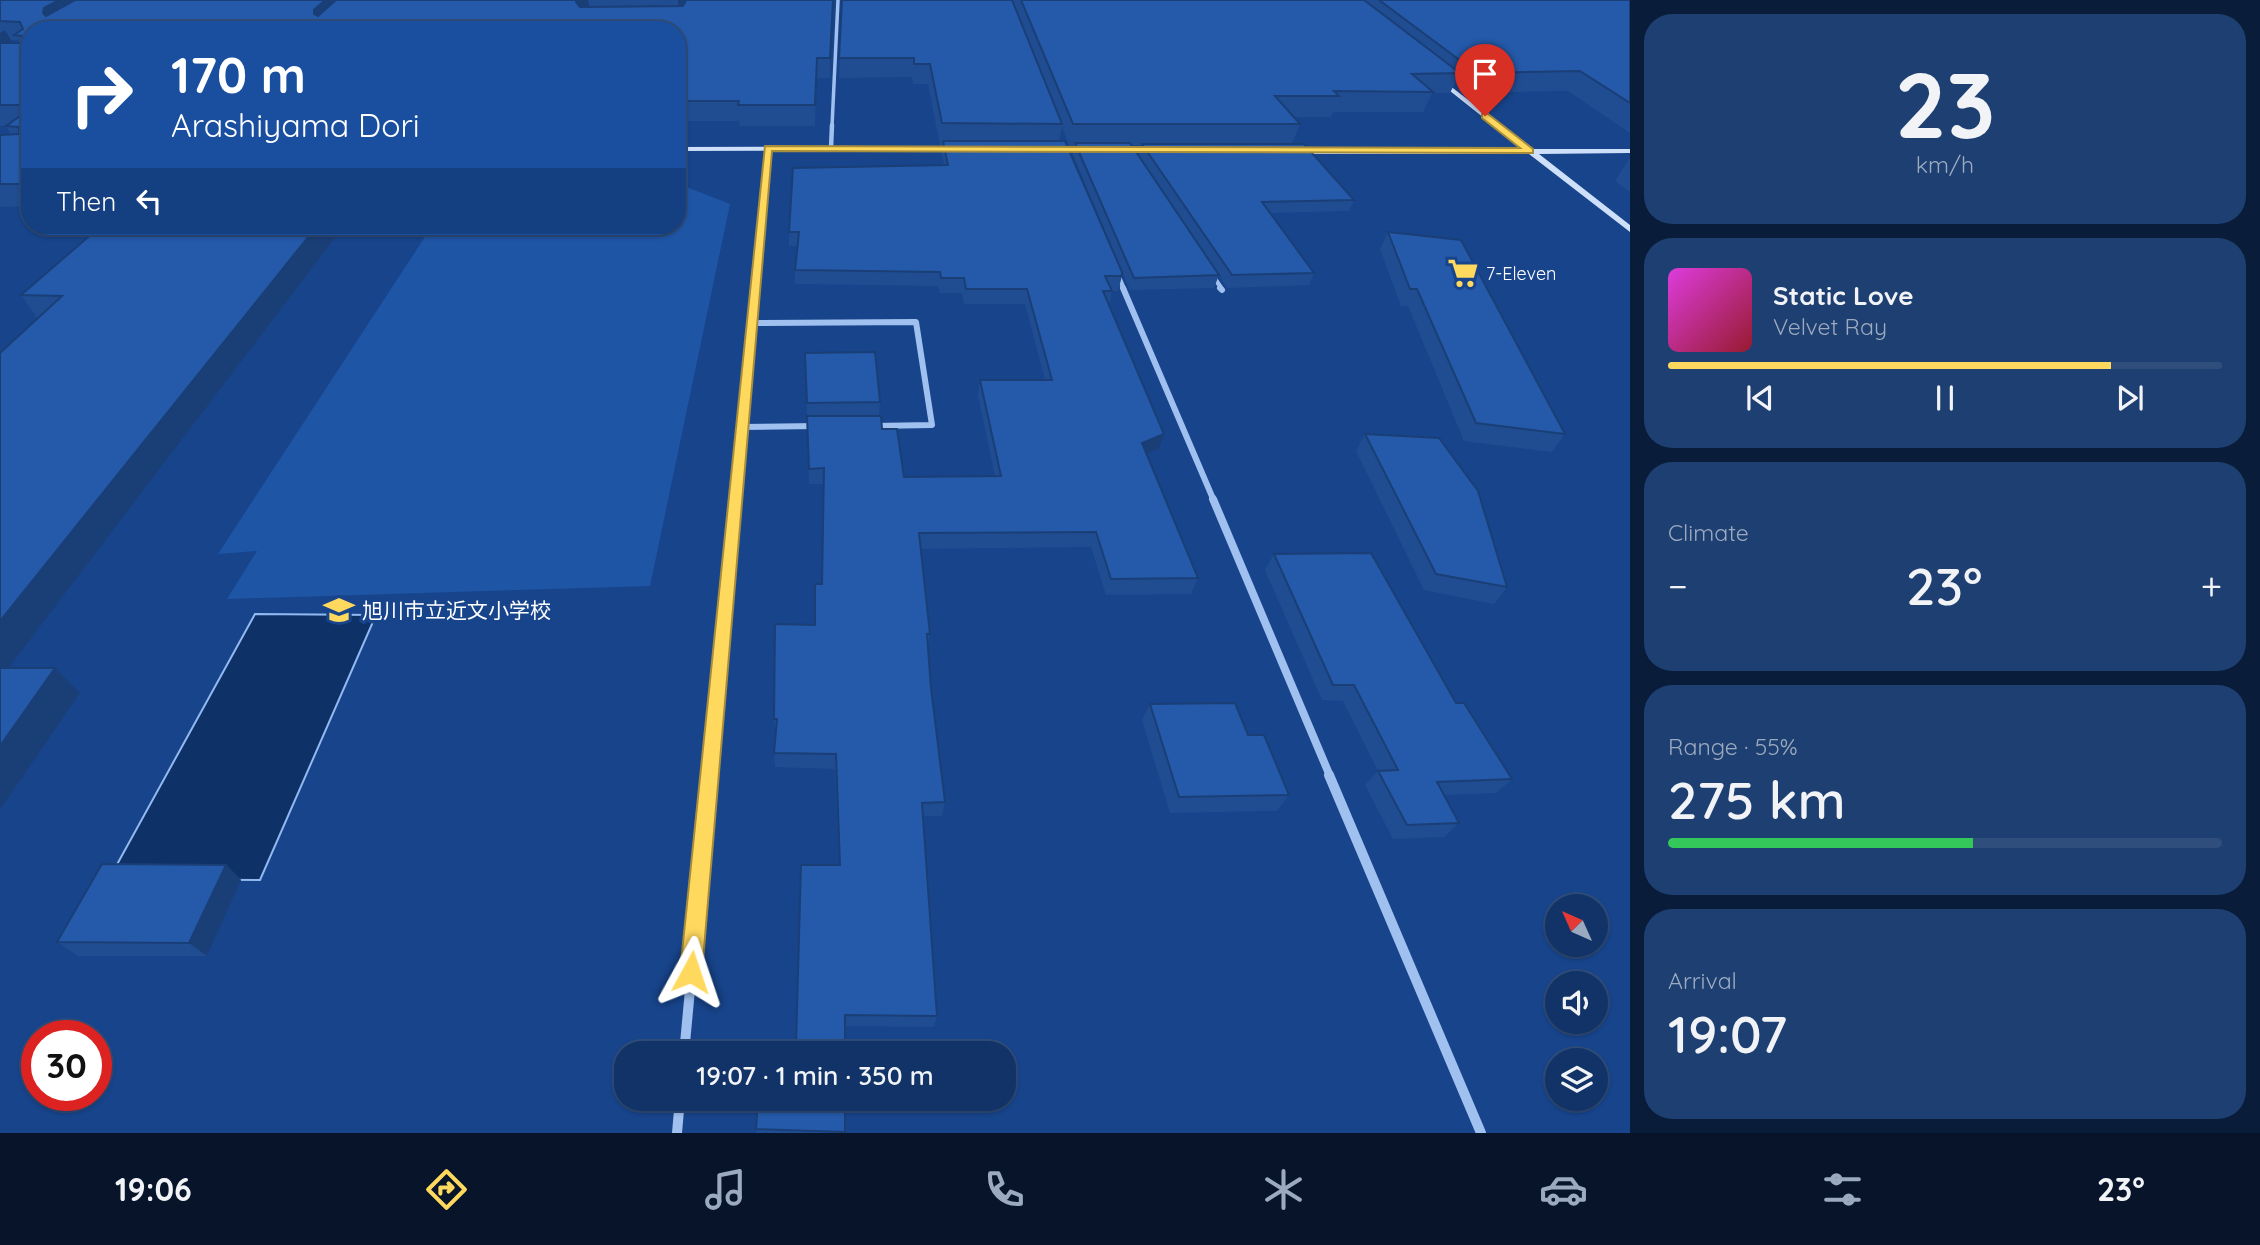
<!DOCTYPE html>
<html lang="en">
<head>
<meta charset="utf-8">
<style>
  body { margin:0; font-family:Quicksand,"Noto Sans JP",sans-serif; background:#1e3f71; color:#f1f3f6; height:100vh; display:flex; flex-direction:column; font-size:26px; white-space:nowrap }
  * { box-sizing:border-box; margin:0 }
  p { font-size:23px; color:#9caac0 }
  .icon { flex:none; width:38px; height:38px; fill:none; stroke:currentColor; stroke-width:2; stroke-linecap:round; stroke-linejoin:round }
  .map { position:relative; flex:1; overflow:hidden }
  .sheet { display:flex; flex-direction:column; gap:14px; padding:14px; background:#091c39; width:630px }
  .sheet>* { flex:none }
  .hud { position:absolute; left:21px; top:21px; width:665px; height:214px; border-radius:28px; box-shadow:0 2px 5px #0004,0 0 0 2px #304e7c; background:#1a4fa0; color:#fff; overflow:hidden }
  .needle { width:46px; rotate:315deg }
  .buttons { position:absolute; left:1545px; top:894px; display:grid; gap:14px }
  .buttons a { display:grid; place-items:center; width:63px; height:63px; border-radius:50%; background:#113368; box-shadow:0 2px 5px #0004,0 0 0 2px #304e7c; font-size:35px }
  .speed { position:absolute; left:21px; top:1020px; display:flex; gap:14px; font-size:35px; font-weight:700; text-align:center }
  .speed>* { display:grid; place-content:center; width:91px; height:91px; border-radius:50%; background:#113368; box-shadow:0 2px 5px #0004,0 0 0 2px #304e7c; line-height:1 }
  .speed .limit { border:10px solid #d22; background:#fff; color:#111 }
  .pin { position:absolute; display:grid; place-items:center; width:60px; height:60px; color:#fff; margin:-72px -30px; border-radius:50% 50% 50% 0; rotate:-45deg; box-shadow:0 0 7px #0007 }
  .pin .icon { rotate:45deg }
  .me { position:absolute; width:77px; margin:-38px; rotate:5deg; stroke-linejoin:round; filter:drop-shadow(0 0 5px #0008) }
  .turn { display:flex; align-items:center; gap:24px; height:147px; padding:0 35px; font-size:32px }
  .turn .icon { width:91px; height:91px; stroke-width:2.5 }
  .turn b { display:block; font-size:49px; line-height:60px }
  .then { display:flex; align-items:center; height:66px; padding:0 35px; background:#0003; gap:14px; font-size:26px }
  .big { font-size:52px; font-weight:600; line-height:1.1 }
  .sheet .card { flex:1; display:flex; flex-direction:column; justify-content:center; gap:10px; min-width:0; padding:0 24px; border-radius:28px; background:#1e3f71 }
  .sheet .dial { align-items:center; gap:0 }
  .dial b { font-size:91px; line-height:1 }
  .song { display:flex; align-items:center; gap:21px }
  .cover { width:84px; height:84px; border-radius:10px; background:linear-gradient(135deg,hsl(300 70% 55%),hsl(350 70% 35%)) }
  .played { height:7px; border-radius:4px; background:linear-gradient(90deg,#ffd85e 80%,#304e7c 80%) }
  .keys { display:flex; justify-content:space-around; direction:ltr }
  .heat { display:flex; justify-content:space-between; align-items:center; font-size:38px; direction:ltr }
  .charge { height:10px; border-radius:5px; background:linear-gradient(90deg,#34c759 55%,#304e7c 0) }
  .trip { position:absolute; left:614px; top:1041px; width:402px; height:70px; border-radius:28px; background:#113368; box-shadow:0 2px 5px #0004,0 0 0 2px #304e7c; font-weight:600; line-height:70px; text-align:center }
  .tab-bar { display:flex; height:112px; justify-content:space-around; align-items:center; background:#07142a; color:#9caac0 }
  .tab-bar .icon { width:49px; height:49px }
  .tab-bar .on { color:#ffd85e }
  .tab-bar b { font-size:32px; color:#f1f3f6 }
  main { display:flex; flex:1; min-height:0 }
  .map>svg:first-child { display:block }
  .green { fill:#1f55a5 }
  .water { fill:#0e3168; stroke:#92baf1; stroke-width:2 }
  .lines { fill:none; stroke-linecap:round; stroke-linejoin:round }
  .street-far4 { stroke:#a0c0ef; stroke-width:3.5 }
  .street-far3 { stroke:#a0c0ef; stroke-width:4.5 }
  .street-far2 { stroke:#a0c0ef; stroke-width:6 }
  .street-far1 { stroke:#a0c0ef; stroke-width:8 }
  .street { stroke:#a0c0ef; stroke-width:10 }
  .secondary { fill:#cedffa; fill-rule:evenodd }
  .wall { fill:#204d92; fill-rule:evenodd }
  .shaded-wall { fill:#1a3f77 }
  .building { fill:#255aaa; stroke:#1a3f77; stroke-width:2 }
  .route { fill:#ffd85e; stroke:#a68c3d; stroke-width:2 }
  .labels { text-anchor:middle; dominant-baseline:central; stroke-width:7; stroke-linejoin:round; paint-order:stroke }
  .far-poi-label { font-size:18px; fill:#fff; stroke:#17448b; text-anchor:start }
  .poi-label { font-size:21px; fill:#fff; stroke:#17448b; text-anchor:start }
</style>
</head>
<body>
<main>
<div class="map">
<svg width="1630" height="1133" viewBox="0 0 1630 1133">
  <rect width="100%" height="100%" fill="#17448b"/>
  <path class="green" d="M684,186l46,18 -80,382 -423,13 30,-48 -39,3 214,-328h245v-39z"/>
  <path class="water" d="M255,614l121,1 -116,265 -151,-1z"/>
  <g class="lines">
    <path class="street-far4" d="M832,126l6,-126"/>
    <path class="street-far3" d="M831,148l1,-23
      M1117,273l7,16
      M1213,276l9,13
      M755,289l13,-141"/>
    <path class="street-far2" d="M1123,288l91,213
      M1220,288l2,2
      M753,323l163,-1 16,103 -58,1
      M740,427l77,-1
      M735,501l20,-213"/>
    <path class="street-far1" d="M1213,499l117,277
      M710,776l25,-277"/>
    <path class="street" d="M1329,775l152,358
      M684,1054l26,-279
      M677,1133l3,-34"/>
    <path class="secondary" d="M1437,76l96,73h97v4l-91,1 91,71v7l-101,-78h-234l-4,-2 4,-2 228,-1 -88,-70z
      M962,146l1,2 -4,2 -282,1v-4z"/>
  </g>
  <path class="wall" d="M0,0h834l-4,78h-14l-1,48h-75l-1,-5h-62v-91h-647v176l-30,1v-72h11l-5,-9h-6zM11,40h7l1,3h-6z
    M842,0h788v133l-62,-42 -101,2 -12,-10 -5,10h-18l-9,19h-90l-2,5h-38l7,7 -8,20 62,56 -5,11 -79,2 44,60 -5,12 -82,3 -8,-13 -5,13 -84,2 -57,-135 2,-10h-6l-7,-18 -3,14 63,135 -4,15h-6l-3,14 50,144 -12,5 51,124 -7,16 -85,1 -15,-48 -171,2 10,85 -2,11 3,43 14,114 -3,14h-19l14,200 -3,11 -89,-1 -49,20 43,-181 -4,-96 -60,-2 -1,-14 2,-20h-1l-1,-14 41,-94 7,-41 2,-100h-15l-4,-131 75,49 -1,14 3,13 22,48 91,-1 -17,-80 2,-16h65l-20,-76h-61l-2,-11h-22l-2,-7 -143,-2v-14l2,-24h-8v-14l155,-67 -2,-11 1,-9h-3l-12,-61h-15l-1,-7 -73,1zM1132,145h10l-3,10 72,108z
    M1629,159h1v33l-15,-11z
    M344,226l-336,442 72,25 -80,117v-457l37,-35 -16,-23z
    M1388,232l177,202 -13,18 -88,-11 -56,-135h-7l-21,-57z
    M1365,434l142,153 -13,17 -70,-14 -68,-139z
    M1274,554l182,149 56,76 -16,14 -52,2 15,28 -15,14 -51,2 -28,-54 13,-14 -35,-70 -21,-1 -57,-130z
    M1150,704l98,31 41,60 -12,16 -107,2 -28,-93z
    M226,865l15,15 -34,76h-129l-21,-14z
    M845,1099v34h-89v-4z"/>
  <path class="shaded-wall" d="M59,0h19l-24,27 -11,-14 1,-5z
    M325,0h11l-16,28 -6,-14v-4z
    M577,0h11l1,5 -10,15 -3,-18z
    M678,0h7l-5,16z
    M833,0h1l-4,78v-20z
    M5,30l11,19 -16,9v-25z
    M317,226h27l-344,453v-58z
    M1164,434l-5,15 -22,9 5,-15z
    M55,668l25,25 -80,117v-64z
    M226,865l15,15 -34,76 -18,-13z"/>
  <path class="building" d="M0,0h59l-15,8 -1,5 3,3 29,-16h250l-11,10v4l4,2 18,-16h241l-1,2 4,5 103,-1 3,-6h147l-3,58h-13l-2,47h-77l1,-4h-62v-71h-647v75h-30v-62h19l4,-3 -1,-4 -8,-1 9,-6 -3,-7 -20,-1z
    M842,0h170l50,124 -120,-1 -12,-59h-16v-6h-75z
    M1021,0h343l96,73 -48,1 21,18 -99,-1 5,5h-64l25,28h-227z
    M1379,0h251v103l-50,-32 -103,2z
    M30,109v75h-30v-49l19,-1v-7l-13,-1z
    M943,141h122l57,131v4h-17l7,15h-9l61,143 -22,9 56,135 -87,1 -15,-47 -177,1 11,101h-3l4,54 14,114 -23,1 15,213 -92,-1v39h-85l1,-9 35,1 5,-181h39l-4,-111 -62,-1 3,-34h-3l1,-95 40,1v-41h7l2,-116 -15,1 -2,-53h74l1,13h15l7,48 97,-1 -21,-96h72l-25,-91h-61l-2,-11h-23l-1,-6 -145,-2 4,-38h-10l4,-64 155,-3z
    M1075,143h55l89,132 -85,3z
    M1142,144h162l50,56 -92,2 52,71 -82,2z
    M101,226h216l-317,395v-268l62,-57 -41,-1z
    M1388,232l73,8 104,194 -89,-11 -59,-134h-7z
    M875,352l5,50 -73,1 -2,-50z
    M1365,434l74,4 39,53 29,96 -71,-13z
    M1371,553l85,150h8l48,76 -75,3 22,41 -52,2 -29,-54 20,-1 -44,-85h-21l-59,-131z
    M0,668h55l-55,78z
    M1235,703l13,32h16l25,60 -110,2 -29,-93z
    M102,864l124,1 -37,78 -132,-1z
    M758,1099h87v33l-89,-3z"/>
  <path class="route" d="M1482,114h6l45,35v4l-761,-2 -70,821 -3,8 -8,3 -8,-3 -3,-8 85,-826 755,2 -38,-30z"/>
  <defs>
    <g id="supermarket-bare" transform="scale(2.415)"><path d="M-6-5.5h2.5l.6 2H6L4.5 2H-2.5L-4.4-4H-6ZM-1.5 3.2a1.3 1.3 0 1 0 .1 0ZM3 3.2a1.3 1.3 0 1 0 .1 0Z" fill="#ffd85e" stroke="#17448b" stroke-width="2.5" paint-order="stroke"/></g>
    <g id="school-bare" transform="scale(2.415)"><path d="M0-5L7-2L0 1L-7-2ZM-4 1L0 2.5L4 1V4Q0 6-4 4Z" fill="#ffd85e" stroke="#17448b" stroke-width="2.5" paint-order="stroke"/></g>
  </defs>
  <g fill-rule="evenodd">
    <use href="#supermarket-bare" x="1463" y="273"/>
    <use href="#school-bare" x="339" y="610"/>
  </g>
  <g class="labels">
    <g class="far-poi-label">
      <text x="1486" y="273">7-Eleven</text>
    </g>
    <g class="poi-label">
      <text x="362" y="610">旭川市立近文小学校</text>
    </g>
  </g>
</svg>
<div class="buttons">
<a><svg class="needle" viewBox="-14 -14 28 28"><path d="M0-13l5 13h-10z" fill="#e53935"/><path d="M0 13l5-13h-10z" fill="#9caac0"/></svg></a>
<a><svg class="icon" aria-label="sound" viewBox="0 0 24 24"><path d="M4 9h4l5-4v14l-5-4H4zM17 9q2 3 0 6"/></svg></a>
<a><svg class="icon" aria-label="layers" viewBox="0 0 24 24"><path d="M12 4l9 5-9 5-9-5zM3 14l9 5 9-5"/></svg></a>
</div>
<div class="speed"><div class="limit">30</div></div>
<div class="pin" style="left:1485px;top:116px;background:#d93025"><svg class="icon" aria-label="arrive" viewBox="0 0 24 24"><path d="M6 21V4h12l-3 4 3 4H6"/></svg></div>
<svg class="me" style="left:691px;top:972px" viewBox="-20 -20 40 40"><path d="M0-17L14 15 0 8-14 15z" fill="#ffd85e" stroke="#fff" stroke-width="4"/></svg>
<div class="trip">19:07 · 1 min · 350 m</div>
<div class="hud">
<div class="turn"><svg class="icon" aria-label="right" viewBox="0 0 24 24"><path d="M7 20v-9h11M14 6l5 5-5 5"/></svg><div><b>170 m</b>Arashiyama Dori</div></div>
<div class="then">Then<svg class="icon" aria-label="left" viewBox="0 0 24 24"><path d="M17 20v-9H6M10 6l-5 5 5 5"/></svg></div>
</div>
</div>
<section class="sheet">
<div class="card dial"><b>23</b><p>km/h</p></div>
<div class="card">
<div class="song"><i class="cover"></i><div><b>Static Love</b><p>Velvet Ray</p></div></div>
<div class="played"></div>
<div class="keys"><svg class="icon" aria-label="previous" viewBox="0 0 24 24"><path d="M18 5L8 12l10 7zM5 5v14"/></svg><svg class="icon" aria-label="pause" viewBox="0 0 24 24"><path d="M8 5v14M16 5v14"/></svg><svg class="icon" aria-label="next" viewBox="0 0 24 24"><path d="M6 5l10 7-10 7zM19 5v14"/></svg></div>
</div>
<div class="card"><p>Climate</p>
<div class="heat"><a>−</a><b class="big">23°</b><a>+</a></div>
</div>
<div class="card"><p>Range · 55%</p><b class="big">275 km</b><div class="charge"></div></div>
<div class="card"><p>Arrival</p><b class="big">19:07</b></div>
</section>
</main>
<nav class="tab-bar">
<b>19:06</b>
<svg class="icon on" aria-label="directions" viewBox="0 0 24 24"><path d="M12 3l9 9-9 9-9-9zM9 14v-3h6M13 9l2 2-2 2"/></svg>
<svg class="icon" aria-label="music" viewBox="0 0 24 24"><path d="M9 18V5l10-2v13"/><circle cx="6" cy="18" r="3"/><circle cx="16" cy="16" r="3"/></svg>
<svg class="icon" aria-label="phone" viewBox="0 0 24 24"><path d="M5 4h4l2 5-3 2q2 4 5 5l2-3 5 2v4C11 20 4 13 5 4z"/></svg>
<svg class="icon" aria-label="climate" viewBox="0 0 24 24"><path d="M12 3v18M4 7l16 10M4 17L20 7"/></svg>
<svg class="icon" aria-label="car" viewBox="0 0 24 24"><path d="M5 17H2v-5l4-1 3-4h7l3 4 3 1v5h-3M9 17h6M6 11h13"/><circle cx="7" cy="17" r="2"/><circle cx="17" cy="17" r="2"/></svg>
<svg class="icon" aria-label="filters" viewBox="0 0 24 24"><path d="M4 7h16M4 17h16"/><circle cx="9" cy="7" r="2"/><circle cx="15" cy="17" r="2"/></svg>
<b>23°</b>
</nav>
</body>
</html>
